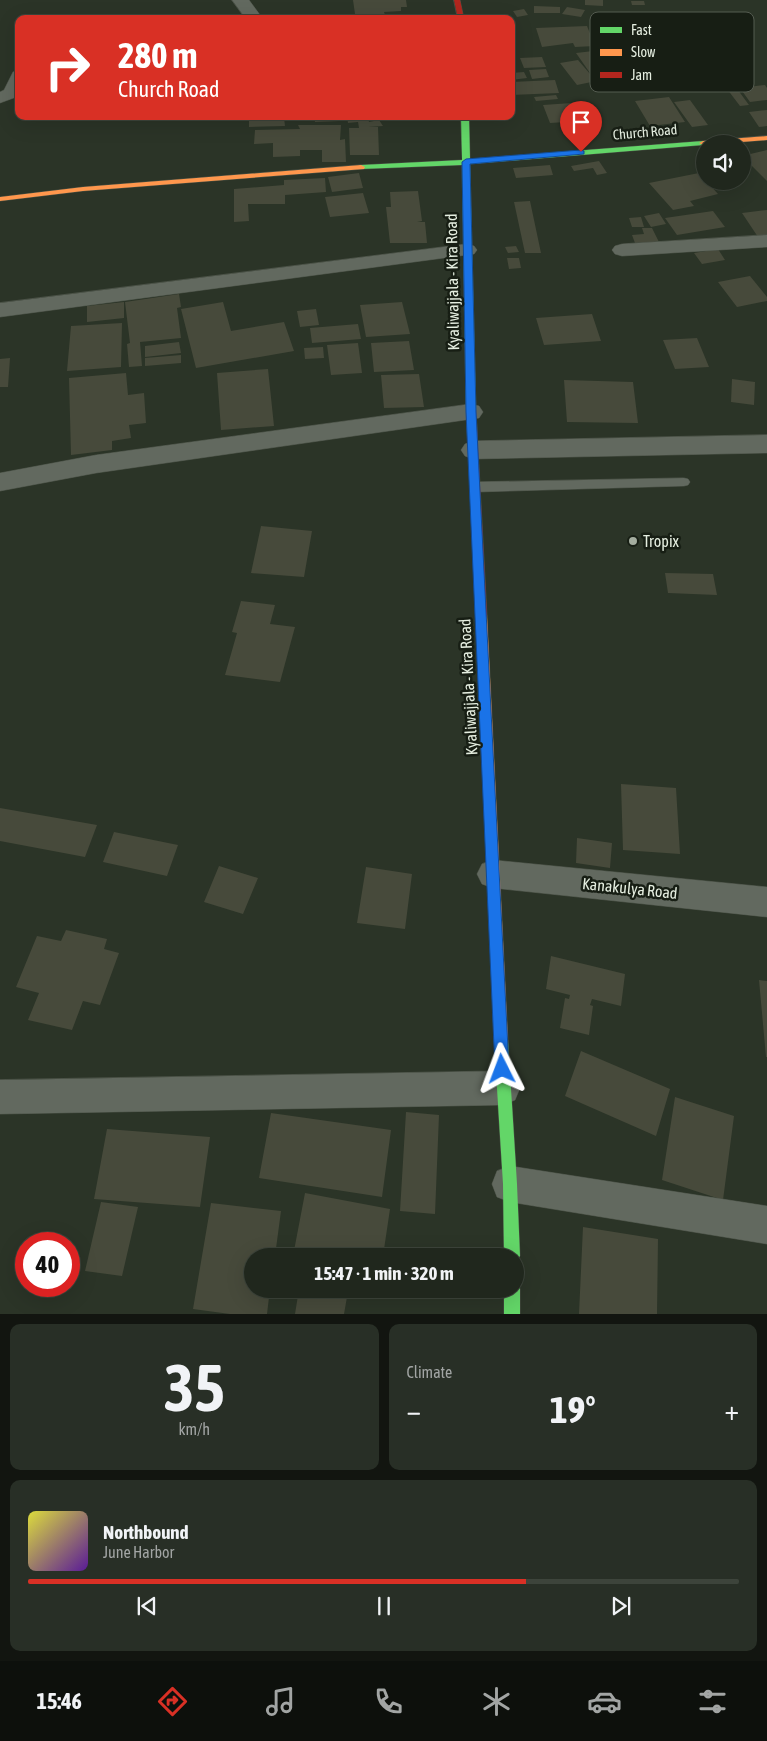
<!DOCTYPE html>
<html lang="en">
<head>
<meta charset="utf-8">
<style>
  body { margin:0; font-family:"Asap Condensed",sans-serif; background:#282f26; color:#f1f3f6; height:100vh; display:flex; flex-direction:column; font-size:19px; white-space:nowrap }
  * { box-sizing:border-box; margin:0 }
  p { font-size:16px; color:#a2a5a4 }
  .icon { flex:none; width:28px; height:28px; fill:none; stroke:currentColor; stroke-width:2; stroke-linecap:round; stroke-linejoin:round }
  .map { position:relative; height:1314px; overflow:hidden }
  .sheet { display:flex; flex-direction:column; gap:10px; padding:10px; background:#121510; flex:1 }
  .sheet>* { flex:none }
  .hud { position:absolute; left:15px; top:15px; width:500px; height:105px; border-radius:10px; box-shadow:0 5px 20px #0002,0 0 0 1px #3d443b; background:#d93025; color:#fff; overflow:hidden }
  .buttons { position:absolute; left:696px; top:135px; display:grid; gap:10px }
  .buttons a { display:grid; place-items:center; width:55px; height:55px; border-radius:50%; background:#20271d; box-shadow:0 5px 20px #0002,0 0 0 1px #3d443b; font-size:25px }
  .speed { position:absolute; left:15px; top:1232px; display:flex; gap:10px; font-size:25px; font-weight:700; text-align:center }
  .speed>* { display:grid; place-content:center; width:65px; height:65px; border-radius:50%; background:#20271d; box-shadow:0 5px 20px #0002,0 0 0 1px #3d443b; line-height:1 }
  .speed .limit { border:8px solid #d22; background:#fff; color:#111 }
  .pin { position:absolute; display:grid; place-items:center; width:42px; height:42px; color:#fff; margin:-51px -21px; border-radius:50% 50% 50% 0; rotate:-45deg; box-shadow:0 0 5px #0007 }
  .pin .icon { rotate:45deg }
  .me { position:absolute; width:55px; margin:-28px; rotate:357deg; stroke-linejoin:round; filter:drop-shadow(0 0 4px #0008) }
  .turn { display:flex; align-items:center; gap:18px; height:105px; padding:0 20px; font-size:22px }
  .turn .icon { width:65px; height:65px; stroke-width:2.5 }
  .turn b { display:block; font-size:35px; line-height:42px }
  .big { font-size:38px; font-weight:700; line-height:1.1 }
  .sheet .card { flex:1; display:flex; flex-direction:column; justify-content:center; gap:8px; min-width:0; padding:0 18px; border-radius:10px; background:#282f26 }
  .sheet .dial { align-items:center; gap:0 }
  .dial b { font-size:65px; line-height:1 }
  .song { display:flex; align-items:center; gap:15px }
  .cover { width:60px; height:60px; border-radius:8px; background:linear-gradient(135deg,hsl(60 70% 55%),hsl(270 70% 35%)) }
  .played { height:5px; border-radius:2px; background:linear-gradient(90deg,#d93025 70%,#3d443b 70%) }
  .keys { display:flex; justify-content:space-around; direction:ltr }
  .heat { display:flex; justify-content:space-between; align-items:center; font-size:28px; direction:ltr }
  .sheet .tiles { flex:1; display:grid; gap:10px; grid-template-columns:1fr 1fr }
  .card:last-child { grid-column:span 2 }
  .trip { position:absolute; left:244px; top:1248px; width:280px; height:50px; border-radius:25px; background:#20271d; box-shadow:0 5px 20px #0002,0 0 0 1px #3d443b; font-weight:700; line-height:50px; text-align:center }
  .dock { display:flex; height:80px; justify-content:space-around; align-items:center; background:#0d100c; color:#a2a5a4 }
  .dock .icon { width:35px; height:35px }
  .dock .selected { color:#d93025 }
  .dock b { font-size:22px; color:#f1f3f6 }
  .map>svg:first-child { display:block }
  .building { fill:#474a3b }
  .lines { fill:none; stroke-linecap:round; stroke-linejoin:round }
  .lane-casing { stroke:#4a5146; stroke-width:1 }
  .street-casing { stroke:#4a5146; stroke-width:1 }
  .fast-casing { stroke:#4a5146; stroke-width:1 }
  .slow-casing { stroke:#4a5146; stroke-width:1 }
  .jam-casing { stroke:#4a5146; stroke-width:1 }
  .lane { fill:#62695f; fill-rule:evenodd }
  .street { fill:#62695f; fill-rule:evenodd }
  .fast { fill:#63d668; fill-rule:evenodd }
  .slow { fill:#ff974d; fill-rule:evenodd }
  .jam { fill:#b3261e; fill-rule:evenodd }
  .route { fill:#1a73e8; stroke:#114b97 }
  .poi-dot { fill:#a4ad9f; stroke:#171e14; stroke-width:2 }
  .labels { text-anchor:middle; dominant-baseline:central; stroke-width:5; stroke-linejoin:round; paint-order:stroke }
  .far-street-label { font-size:14px; fill:#e5eee0; stroke:#171e14 }
  .street-label { font-size:16px; fill:#e5eee0; stroke:#171e14 }
  .poi-label { font-size:16px; fill:#e5eee0; stroke:#171e14; text-anchor:start }
  .key { fill:#171e14; stroke:#555c51; stroke-width:1 }
  .key-label { font-size:14px; fill:#e5eee0 }
</style>
</head>
<body>
<div class="map">
<svg width="767" height="1314" viewBox="0 0 767 1314">
  <rect width="100%" height="100%" fill="#2b3427"/>
  <path class="building" d="M353,0h53l1,7h-6v4l-17,1 1,3 -30,-1z
    M585,0h18v6l-18,-1z
    M631,1h13l1,4h-13z
    M534,6l26,1v6h-26z
    M567,7l18,3 -4,7 -19,-3z
    M524,9l4,6 -11,2 -4,-6z
    M388,14h14v4h-14z
    M587,26l8,20 -20,1 -2,-4 -31,4 -6,-19z
    M602,50l13,20 -25,3 -14,-20z
    M542,57l4,10 -22,1 -4,-10z
    M578,60l13,15 15,-3 5,6 -34,7 -17,-22z
    M546,69l3,8 -17,2 -3,-9z
    M524,72l3,6 -16,2v-7z
    M749,77l5,6 -19,3 14,19 -9,1 -19,-25z
    M555,80l4,13 -48,2v-13z
    M765,85l2,3v12l-17,2 -10,-14z
    M556,95l2,4 -22,2 -2,-4z
    M669,97l16,25 -35,4 -15,-25z
    M690,100l18,25 -16,2 -18,-25z
    M586,102l9,21 -13,1 1,3 -14,1 -3,-6 -16,1 -7,-18z
    M767,110v16l-8,1 -10,-15z
    M314,116h26v5l-25,1z
    M347,116h26l1,2h-6l1,4 10,-2 4,6 -15,1h10l1,28h-29l-1,-27h10l-1,-6 -10,1z
    M376,116h47v2l-44,2z
    M284,118l1,8 -36,1v-8z
    M298,125h43l-1,15 5,-1 1,23h-24v-12h-22v6l-27,1v-14l-19,1 1,-14 45,-1z
    M767,150v31l-25,-25z
    M599,161l8,12 -10,2 -4,-7 -19,3 -3,-5z
    M550,165l3,10 -37,3 -3,-10z
    M359,173l4,15 -31,4 -4,-15z
    M699,173l19,21 -28,7 4,5 -21,4 -24,-27z
    M325,178l1,14 -41,3v9h-37l1,17 -15,1v-33l50,-4v-5z
    M418,191l4,30 -5,1h8l2,21h-37l-4,-36h5l-1,-15z
    M363,193l6,20 -39,4 -5,-20z
    M530,201l11,52h-16l-11,-51z
    M767,210v25l-9,2 -16,-24z
    M713,211l12,16 -48,8 -12,-17z
    M659,213l7,11 -15,3 -7,-11z
    M641,217l3,10h-12l-3,-9z
    M642,228h10l7,14 -24,1 -3,-8 12,-1z
    M516,246l3,6 -11,1 -3,-6z
    M718,249l7,11 -23,4 -8,-11z
    M507,258h12l2,10 -12,1z
    M750,276l17,21v4l-30,6 -19,-25z
    M179,294l2,13 -4,1 4,30 -41,4 2,24 -13,1 -2,-23 3,-1 -5,-41z
    M124,302v16l-37,4v-16z
    M223,302l8,29 53,-9 10,29 -98,17 -15,-59z
    M402,302l8,32 -44,3 -6,-32z
    M316,309l3,16 -19,2 -3,-16z
    M592,314l9,27 -57,4 -8,-27z
    M122,323l-1,44 -54,4 4,-45z
    M358,324l3,15 -49,4 -2,-15z
    M697,338l12,29 -34,2 -12,-29z
    M409,341l5,29 -40,2 -3,-29z
    M179,342l2,11 -36,4v-11z
    M358,343l4,30 -31,2 -4,-30z
    M323,347l1,11 -19,1 -1,-11z
    M181,355v8l-36,3v-8z
    M10,358l-2,29h-8v-28z
    M268,369l6,57 -53,4 -4,-57z
    M126,373l2,22 16,-2 2,30 -17,2 2,13 -19,3v9l-41,5 -2,-77z
    M419,374l5,33 -40,1 -3,-33z
    M732,379l23,3 -1,23 -23,-3z
    M564,380l69,2 5,41 -71,-1z
    M261,526l51,5 -8,46 -53,-4z
    M665,573l48,1 4,21 -49,-2z
    M241,601l34,4 -5,19 25,3 -15,55 -55,-7 12,-42 -5,-1z
    M621,784l55,4 4,66 -57,-4z
    M0,808l97,17 -12,32 -85,-16z
    M114,832l64,13 -11,31 -64,-14z
    M577,838l35,5 -2,25 -34,-5z
    M219,866l39,12 -15,36 -39,-12z
    M366,867l46,7 -7,55 -48,-6z
    M66,930l41,9 -3,10 15,4 -19,52 -17,-4 -11,29 -44,-10 11,-27 -23,-6 21,-51 24,5z
    M551,956l74,18 -4,32 -29,-7 -2,6 3,1 -4,29 -29,-7 5,-30 4,1 1,-4 -24,-6z
    M759,980l8,1v76h-1z
    M581,1051l89,38 -14,47 -91,-40z
    M675,1097l59,19 -11,84 -61,-20z
    M406,1112l33,3 -4,99 -35,-3z
    M271,1113l120,17 -9,67 -123,-19z
    M107,1129l103,8 -10,70 -106,-8z
    M305,1193l85,16 -7,47h-90z
    M101,1202l37,5 -16,69 -37,-5z
    M211,1203l70,8 -6,45h-23v33h18l-3,25h-37l-37,-5z
    M583,1227l75,12 -1,75h-78z
    M299,1289l48,8 -3,17h-49z"/>
  <g class="lines">
    <g class="lane-casing">
      <path id="lane" d="M684,478l4,1 2,3 -2,3 -4,1 -208,6 -4,-2 -2,-3 2,-3 4,-2z"/>
    </g>
    <g class="street-casing">
      <path id="street" d="M232,0h17l14,19h-17z
        M19,71v25l-19,7v-11l4,-2 9,-18z
        M767,235v12l-145,9 -7,-2 -3,-4 3,-4 7,-2z
        M467,244l7,2 3,4 -3,4 -474,63v-14z
        M471,404l8,2 4,6 -4,6 -383,55 -96,18v-18l96,-18z
        M767,435v18l-294,6 -8,-3 -4,-6 4,-6 8,-3z
        M493,860l274,27v30l-274,-29 -11,-4 -5,-10 5,-10z
        M503,1071l12,5 5,12 -5,12 -12,5 -503,9v-34z
        M510,1166l257,40v38l-257,-42 -13,-5 -5,-13 5,-13z"/>
    </g>
    <g class="fast-casing">
      <path id="fast" d="M461,116h8l1,43 233,-18 4,2 -4,2 -233,19 6,246 -5,3 -5,-3 -4,-245 -101,4 -4,-2 4,-2 101,-5z
        M501,1034l5,2 2,5 9,143 3,72 -5,6v-6h-11l-1,-72 -9,-143 2,-5z
        M515,1282l3,1 2,6v25h-16v-25h11z"/>
    </g>
    <g class="slow-casing">
      <path id="slow" d="M767,136v4l-64,5 -4,-2 4,-2z
        M361,165l4,2 -1,2 -281,22 -83,10v-4l83,-10z
        M482,612l4,1 1,3 21,425 -2,5 -5,2 -5,-2 -2,-5 -17,-425 1,-3z"/>
    </g>
    <g class="jam-casing">
      <path id="jam" d="M454,0h6l4,19h-6z
        M471,407l5,3 11,206 -1,3h-8l-1,-3 -11,-206z"/>
    </g>
    <use href="#lane" class="lane"/>
    <use href="#street" class="street"/>
    <use href="#fast" class="fast"/>
    <use href="#slow" class="slow"/>
    <use href="#jam" class="jam"/>
  </g>
  <path class="route" d="M581,150l3,1v3l-114,10 6,248 33,657 -2,5 -5,2 -5,-2 -2,-5 -29,-657 -4,-250 4,-3z"/>
  <circle class="poi-dot" cx="633" cy="541" r="5"/>
  <g class="labels">
    <g class="far-street-label">
      <text transform="translate(645 132) rotate(-5)">Church Road</text>
    </g>
    <g class="street-label">
      <text transform="translate(452 282) rotate(-91)">Kyaliwajjala - Kira Road</text>
      <text transform="translate(468 687) rotate(-93)">Kyaliwajjala - Kira Road</text>
      <text transform="translate(630 888) rotate(6)">Kanakulya Road</text>
    </g>
    <g class="poi-label">
      <text x="643" y="541">Tropix</text>
    </g>
  </g>
  <rect x="590" y="12" width="164" height="80" rx="8" class="key"/>
  <rect x="600" y="27" width="22" height="6" fill="#63d668"/>
  <rect x="600" y="49" width="22" height="7" fill="#ff974d"/>
  <rect x="600" y="72" width="22" height="6" fill="#b3261e"/>
  <g class="key-label">
    <text x="631" y="35">Fast</text>
    <text x="631" y="57">Slow</text>
    <text x="631" y="80">Jam</text>
  </g>
</svg>
<div class="buttons">
<a><svg class="icon" aria-label="sound" viewBox="0 0 24 24"><path d="M4 9h4l5-4v14l-5-4H4zM17 9q2 3 0 6"/></svg></a>
</div>
<div class="speed"><div class="limit">40</div></div>
<div class="pin" style="left:581px;top:152px;background:#d93025"><svg class="icon" aria-label="arrive" viewBox="0 0 24 24"><path d="M6 21V4h12l-3 4 3 4H6"/></svg></div>
<svg class="me" style="left:502px;top:1069px" viewBox="-20 -20 40 40"><path d="M0-17L14 15 0 8-14 15z" fill="#1a73e8" stroke="#fff" stroke-width="4"/></svg>
<div class="trip">15:47 · 1 min · 320 m</div>
<div class="hud">
<div class="turn"><svg class="icon" aria-label="right" viewBox="0 0 24 24"><path d="M7 20v-9h11M14 6l5 5-5 5"/></svg><div><b>280 m</b>Church Road</div></div>
</div>
</div>
<section class="sheet">
<div class="tiles">
<div class="card dial"><b>35</b><p>km/h</p></div>
<div class="card"><p>Climate</p>
<div class="heat"><a>−</a><b class="big">19°</b><a>+</a></div>
</div>
<div class="card">
<div class="song"><i class="cover"></i><div><b>Northbound</b><p>June Harbor</p></div></div>
<div class="played"></div>
<div class="keys"><svg class="icon" aria-label="previous" viewBox="0 0 24 24"><path d="M18 5L8 12l10 7zM5 5v14"/></svg><svg class="icon" aria-label="pause" viewBox="0 0 24 24"><path d="M8 5v14M16 5v14"/></svg><svg class="icon" aria-label="next" viewBox="0 0 24 24"><path d="M6 5l10 7-10 7zM19 5v14"/></svg></div>
</div>
</div>
</section>
<nav class="dock">
<b>15:46</b>
<svg class="icon selected" aria-label="directions" viewBox="0 0 24 24"><path d="M12 3l9 9-9 9-9-9zM9 14v-3h6M13 9l2 2-2 2"/></svg>
<svg class="icon" aria-label="music" viewBox="0 0 24 24"><path d="M9 18V5l10-2v13"/><circle cx="6" cy="18" r="3"/><circle cx="16" cy="16" r="3"/></svg>
<svg class="icon" aria-label="phone" viewBox="0 0 24 24"><path d="M5 4h4l2 5-3 2q2 4 5 5l2-3 5 2v4C11 20 4 13 5 4z"/></svg>
<svg class="icon" aria-label="climate" viewBox="0 0 24 24"><path d="M12 3v18M4 7l16 10M4 17L20 7"/></svg>
<svg class="icon" aria-label="car" viewBox="0 0 24 24"><path d="M5 17H2v-5l4-1 3-4h7l3 4 3 1v5h-3M9 17h6M6 11h13"/><circle cx="7" cy="17" r="2"/><circle cx="17" cy="17" r="2"/></svg>
<svg class="icon" aria-label="filters" viewBox="0 0 24 24"><path d="M4 7h16M4 17h16"/><circle cx="9" cy="7" r="2"/><circle cx="15" cy="17" r="2"/></svg>
</nav>
</body>
</html>
